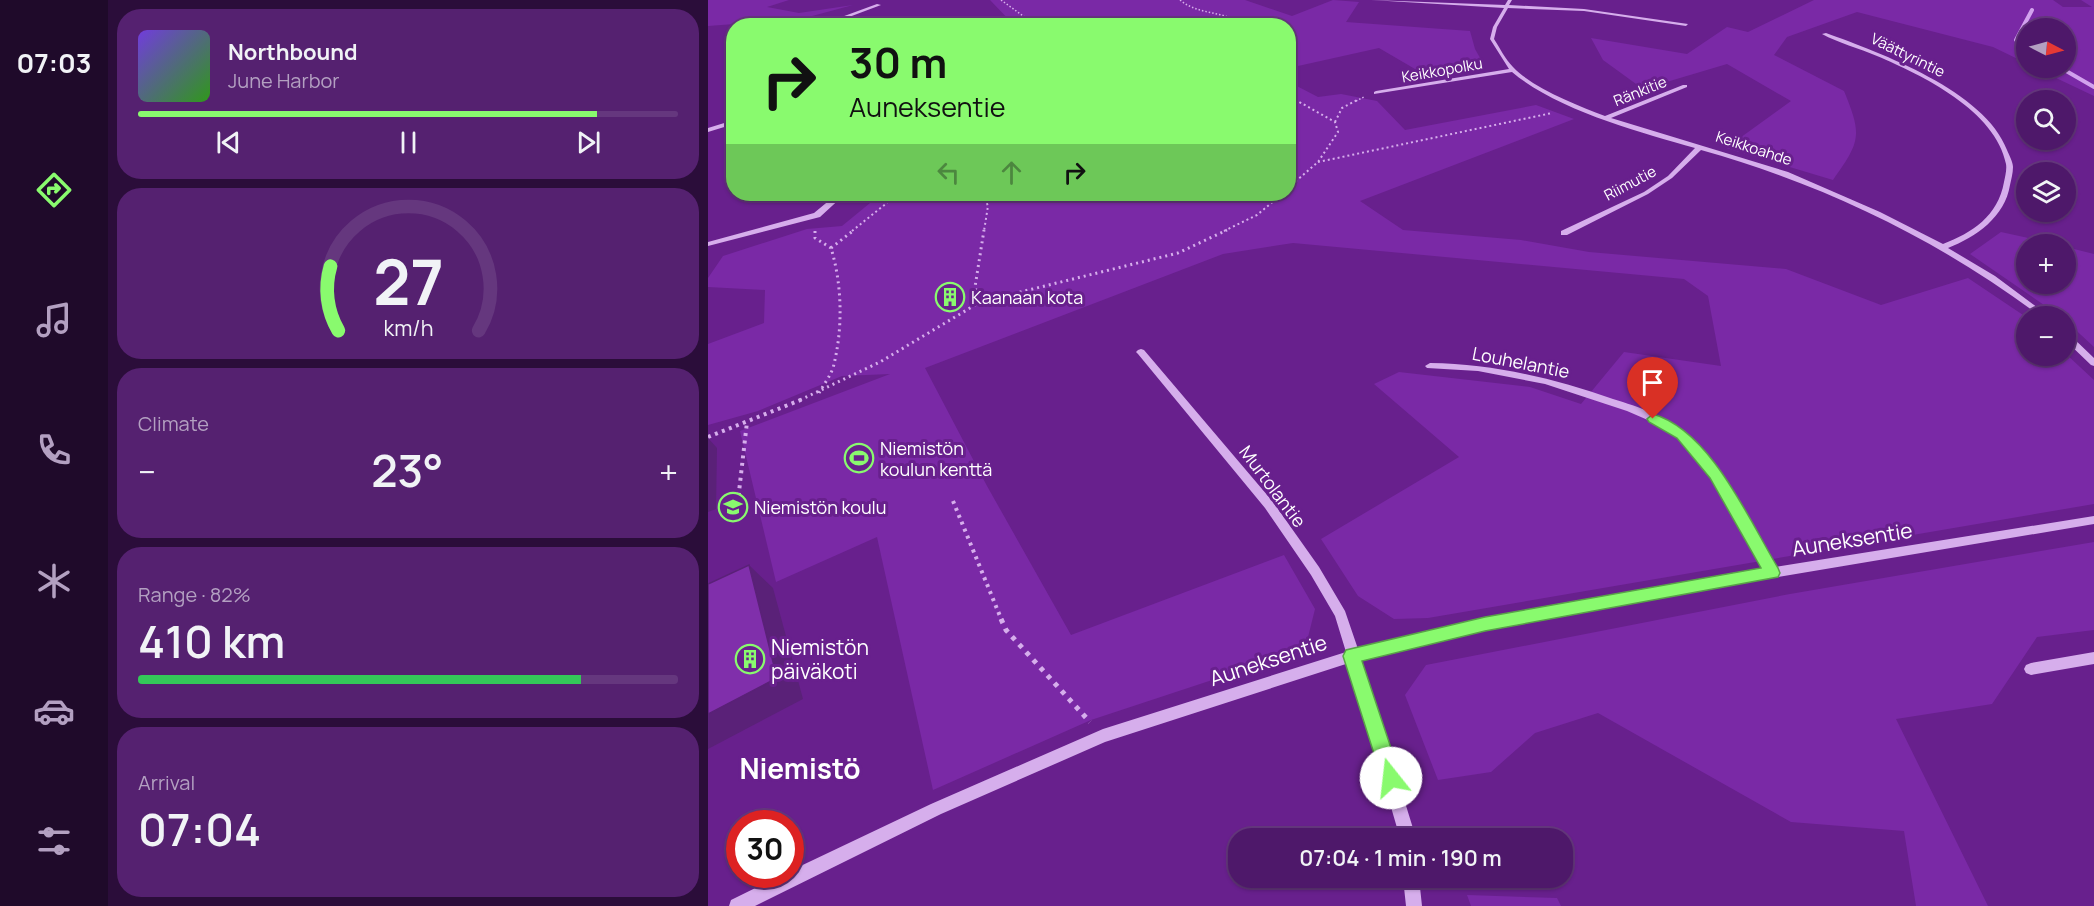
<!DOCTYPE html>
<html lang="en">
<head>
<meta charset="utf-8">
<style>
  body { margin:0; font-family:Manrope,sans-serif; background:#552170; color:#f1f3f6; height:100vh; display:flex; flex-direction:column; font-size:22px; white-space:nowrap }
  * { box-sizing:border-box; margin:0 }
  p { font-size:20px; color:#b3a0c1 }
  .icon { flex:none; width:33px; height:33px; fill:none; stroke:currentColor; stroke-width:2; stroke-linecap:round; stroke-linejoin:round }
  .map { position:relative; flex:1; overflow:hidden }
  .panel { display:flex; flex-direction:column; gap:9px; padding:9px; background:#2b0d3a; width:600px }
  .panel>* { flex:none }
  .top-card { position:absolute; left:18px; top:18px; width:570px; height:183px; border-radius:24px; box-shadow:0 2px 4px #0004,0 0 0 2px #65377e; background:#89fa6e; color:#111; overflow:hidden }
  .needle { width:39px; rotate:96deg }
  .controls { position:absolute; left:1308px; top:18px; display:grid; gap:12px }
  .controls a { display:grid; place-items:center; width:60px; height:60px; border-radius:50%; background:#4e186a; box-shadow:0 2px 4px #0004,0 0 0 2px #65377e; font-size:30px }
  .speed { position:absolute; left:18px; top:810px; display:flex; gap:12px; font-size:30px; font-weight:700; text-align:center }
  .speed>* { display:grid; place-content:center; width:78px; height:78px; border-radius:50%; background:#4e186a; box-shadow:0 2px 4px #0004,0 0 0 2px #65377e; line-height:1 }
  .speed .limit { border:9px solid #d22; background:#fff; color:#111 }
  .pin { position:absolute; display:grid; place-items:center; width:51px; height:51px; color:#fff; margin:-62px -26px; border-radius:50% 50% 50% 0; rotate:-45deg; box-shadow:0 0 6px #0007 }
  .pin .icon { rotate:45deg }
  .me { position:absolute; width:66px; margin:-33px; rotate:344deg; stroke-linejoin:round; filter:drop-shadow(0 0 4px #0008) }
  .turn { display:flex; align-items:center; gap:21px; height:126px; padding:0 24px; font-size:27px }
  .turn .icon { width:78px; height:78px; stroke-width:2.5 }
  .turn b { display:block; font-size:42px; line-height:51px }
  .lanes { display:flex; align-items:center; height:57px; padding:0 24px; background:#0003; justify-content:center; gap:30px; direction:ltr }
  .lanes .off { opacity:.35 }
  .big { font-size:45px; font-weight:600; line-height:1.1 }
  .panel .card { flex:1; display:flex; flex-direction:column; justify-content:center; gap:9px; min-width:0; padding:0 21px; border-radius:24px; background:#552170 }
  .panel .dial { align-items:center; gap:0 }
  .dial svg { height:156px; overflow:visible; fill:none; stroke:#65377e; stroke-width:7; stroke-linecap:round; text-anchor:middle }
  .dial text { fill:#f1f3f6; stroke:none }
  .song { display:flex; align-items:center; gap:18px }
  .cover { width:72px; height:72px; border-radius:9px; background:linear-gradient(135deg,hsl(260 70% 55%),hsl(110 70% 35%)) }
  .played { height:6px; border-radius:3px; background:linear-gradient(90deg,#89fa6e 85%,#65377e 85%) }
  .keys { display:flex; justify-content:space-around; direction:ltr }
  .heat { display:flex; justify-content:space-between; align-items:center; font-size:33px; direction:ltr }
  .charge { height:9px; border-radius:4px; background:linear-gradient(90deg,#34c759 82%,#65377e 0) }
  .trip { position:absolute; left:520px; top:828px; width:345px; height:60px; border-radius:24px; background:#4e186a; box-shadow:0 2px 4px #0004,0 0 0 2px #65377e; font-weight:600; line-height:60px; text-align:center }
  main { display:flex; flex:1; min-height:0 }
  .tab-bar { display:flex; flex-direction:column; width:108px; justify-content:space-around; align-items:center; background:#1f0a2a; color:#b3a0c1 }
  .tab-bar .icon { width:42px; height:42px }
  .tab-bar .selected { color:#89fa6e }
  .tab-bar b { font-size:27px; color:#f1f3f6 }
  .map>svg:first-child { display:block }
  .green { fill:#7a29a6 }
  .lines { fill:none; stroke-linecap:round; stroke-linejoin:round }
  .stream { stroke:#d2a2ee; stroke-width:4 }
  .path-far4 { stroke:#d6aeec; stroke-width:1.5; stroke-dasharray:1.5 2; stroke-linecap:butt }
  .path-far3 { stroke:#d6aeec; stroke-width:2; stroke-dasharray:2 3; stroke-linecap:butt }
  .path-far2 { stroke:#d6aeec; stroke-width:3; stroke-dasharray:2 4; stroke-linecap:butt }
  .path-far1 { stroke:#d6aeec; stroke-width:4; stroke-dasharray:3 4.5; stroke-linecap:butt }
  .path { stroke:#d6aeec; stroke-width:5; stroke-dasharray:4.5 6; stroke-linecap:butt }
  .minor { fill:#d6aeec; fill-rule:evenodd }
  .shaded-wall { fill:#5a2178 }
  .building { fill:#802fab; stroke:#5a2178; stroke-width:1.5 }
  .route { fill:#89fa6e; stroke:#59a248; stroke-width:1.5 }
  .labels { text-anchor:middle; dominant-baseline:central; stroke-width:6; stroke-linejoin:round; paint-order:stroke }
  .far-street-label { font-size:15px; fill:#fff; stroke:#68208d }
  .poi-label { font-size:18px; fill:#fff; stroke:#68208d; text-anchor:start }
  .street-label { font-size:18px; fill:#fff; stroke:#68208d }
  .near-street-label { font-size:21px; fill:#fff; stroke:#68208d }
  .near-poi-label { font-size:21px; fill:#fff; stroke:#68208d; text-anchor:start }
  .near-district-label { font-size:28px; font-weight:bold; fill:#fff; stroke:#68208d }
</style>
</head>
<body>
<main>
<nav class="tab-bar">
<b>07:03</b>
<svg class="icon selected" aria-label="directions" viewBox="0 0 24 24"><path d="M12 3l9 9-9 9-9-9zM9 14v-3h6M13 9l2 2-2 2"/></svg>
<svg class="icon" aria-label="music" viewBox="0 0 24 24"><path d="M9 18V5l10-2v13"/><circle cx="6" cy="18" r="3"/><circle cx="16" cy="16" r="3"/></svg>
<svg class="icon" aria-label="phone" viewBox="0 0 24 24"><path d="M5 4h4l2 5-3 2q2 4 5 5l2-3 5 2v4C11 20 4 13 5 4z"/></svg>
<svg class="icon" aria-label="climate" viewBox="0 0 24 24"><path d="M12 3v18M4 7l16 10M4 17L20 7"/></svg>
<svg class="icon" aria-label="car" viewBox="0 0 24 24"><path d="M5 17H2v-5l4-1 3-4h7l3 4 3 1v5h-3M9 17h6M6 11h13"/><circle cx="7" cy="17" r="2"/><circle cx="17" cy="17" r="2"/></svg>
<svg class="icon" aria-label="filters" viewBox="0 0 24 24"><path d="M4 7h16M4 17h16"/><circle cx="9" cy="7" r="2"/><circle cx="15" cy="17" r="2"/></svg>
</nav>
<section class="panel">
<div class="card">
<div class="song"><i class="cover"></i><div><b>Northbound</b><p>June Harbor</p></div></div>
<div class="played"></div>
<div class="keys"><svg class="icon" aria-label="previous" viewBox="0 0 24 24"><path d="M18 5L8 12l10 7zM5 5v14"/></svg><svg class="icon" aria-label="pause" viewBox="0 0 24 24"><path d="M8 5v14M16 5v14"/></svg><svg class="icon" aria-label="next" viewBox="0 0 24 24"><path d="M6 5l10 7-10 7zM19 5v14"/></svg></div>
</div>
<div class="card dial"><svg viewBox="0 0 100 80">
<path d="M14 69A42 42 0 1 1 86 69"/>
<path d="M14 69A42 42 0 0 1 10 36" stroke="#89fa6e"/>
<text x="50" y="56" font-size="32" font-weight="700">27</text>
<text x="50" y="72" font-size="11">km/h</text>
</svg></div>
<div class="card"><p>Climate</p>
<div class="heat"><a>−</a><b class="big">23°</b><a>+</a></div>
</div>
<div class="card"><p>Range · 82%</p><b class="big">410 km</b><div class="charge"></div></div>
<div class="card"><p>Arrival</p><b class="big">07:04</b></div>
</section>
<div class="map">
<svg width="1386" height="906" viewBox="0 0 1386 906">
  <rect width="100%" height="100%" fill="#68208d"/>
  <path class="green" d="M0,0h81l-22,7 32,6 54,-8 -52,14 -93,7z
    M282,0h255l47,16 41,-16 26,2 -13,20 124,9 5,18 9,16 -8,4 -49,7 -48,-28 -90,20 -1,-42 -274,-1z
    M1106,0h239l10,7h29l-11,-7h13v96l-59,-28h31v-40h-40v35l-33,-16 -136,-35 -70,25 -13,18 70,36c18,44 17,50 -11,89l-107,-32 65,-47 -64,-37 -84,25 -40,-29 -12,-22 96,16 40,-27 21,5z
    M581,82l29,15 23,-3 36,7 28,29 131,-25 38,14 -214,82 43,29 118,10 68,12 197,17 95,36 87,-27 58,39v39l40,-2 28,26v124l-666,114 -34,1 -36,-23 -37,-57 138,-82 -85,-73 25,-12 131,15 51,17 43,-52 97,14 -13,-70 -24,-17 -391,-36 -70,11 -298,114 62,118 84,149 213,-80 31,54 -7,28 -23,19 -194,64 -158,70 -56,-253 -101,45 -36,-151 150,-57 -48,2 -84,35 -50,14v-81l56,-21 1,-33 -57,-3v-9l15,-22 84,-27 35,-3 39,-32h407z
    M1293,232l55,12h-30v40h40v-37l28,7v93l-28,-26v-5h-6l-90,-62z
    M1386,542v88l-57,7 -45,67 -96,15 92,187h-72l-12,-75 -113,-9 -193,-109 -63,20 -44,39 -53,8 -33,-85 21,-30 364,-71z
    M759,895l90,3 4,8h-90z"/>
  <g class="lines">
    <path class="stream" d="M1318,46l-10,-6 16,-30
      M1353,68l33,19"/>
    <path class="path-far4" d="M293,0l36,26
      M472,0c19,16 46,10 65,26
      M580,96l9,5
      M648,101l8,-4"/>
    <path class="path-far3" d="M627,122l7,-14 17,-9
      M610,162l234,-49
      M580,188l30,-26 20,-30 -3,-10 -41,-23
      M275,194l5,12 -4,25
      M145,199l36,-5
      M144,231l46,-37
      M516,231l33,-16 25,-21"/>
    <path class="path-far2" d="M107,231v7l16,10c11,36 12,79 3,116 -2,10 -10,20 -15,29
      M123,248l23,-18
      M272,302l-5,-15 9,-57
      M92,400l80,-38 100,-60 198,-49 49,-23"/>
    <path class="path-far1" d="M0,437l95,-38
      M245,501l49,120
      M28,518l11,-96"/>
    <path class="path" d="M293,619l5,11 84,92"/>
    <path class="minor" d="M663,0l134,5 3,-5h4l-3,5 75,4 104,15 -2,2 -102,-15 -76,-3 -11,19 -3,12c6,9 11,20 19,28 21,22 64,38 92,49l78,-31h4v2l-76,31 177,54 92,40 63,32c29,-11 55,-28 61,-62 1,-5 3,-12 2,-18 -10,-53 -84,-89 -129,-108 -18,-8 -39,-13 -55,-22l4,-1c55,20 159,58 181,117 2,5 6,12 6,17 0,6 -2,13 -3,18 -5,32 -34,52 -62,63l47,28 54,40h-9c-103,-77 -215,-131 -339,-166l-29,28 -24,16 -81,41h-6v-4l83,-39 24,-16 27,-28c-56,-16 -138,-38 -183,-76l-138,22v-2l2,-1 133,-22 -19,-30 3,-12 11,-19z
      M169,4l4,1 -56,21h-8z
      M26,120v4l-26,8v-4z
      M129,194h8l-25,23 -112,29v-4l106,-29z
      M1358,333l3,1 25,24v8l-3,-1 -25,-24z
      M433,349l3,1 129,152 46,65 26,44 13,38 127,-31 279,-49 -36,-65 -23,-35 -27,-30 -14,-12 -37,-16 -82,-27 -67,-13 -51,-3 -2,-2 5,-3c64,1 123,15 183,36 26,8 54,17 74,36 39,37 62,86 88,132l319,-51v8l-322,54 -287,52 -124,30 55,178h-16l-51,-175 -244,79 -164,72 -186,92h-26l2,-6 53,-26h6v-3l141,-67 172,-75 243,-77 -11,-36 -24,-41 -46,-67 -127,-154 -2,-2 2,-2z
      M1386,652v12l-63,11 -5,-2 -2,-4 2,-4 5,-2z
      M695,878h16l3,28h-16z"/>
  </g>
  <path class="shaded-wall" d="M0,438l9,10 -1,61 -8,3z
    M41,565l24,23 30,111 -95,50v-35z"/>
  <path class="building" d="M41,565l28,113 -69,36v-130z"/>
  <path class="route" d="M945,414c58,17 96,106 125,154l2,5 -2,4 -293,54 -123,30 39,117 -3,7 -7,3 -7,-3 -41,-129 3,-6 139,-33 276,-49 -51,-90 -33,-40 -28,-16 -2,-3z"/>
  <defs>
    <g id="building-ring" transform="scale(1.5)"><circle r="9.5" fill="#68208d" stroke="#89fa6e" stroke-width="1.5"/><path d="M-4-6H4V6H1V3H-1V6H-4ZM-2.5-4.3h1.7v1.8h-1.7ZM.8-4.3h1.7v1.8H.8ZM-2.5-1h1.7V.8h-1.7ZM.8-1h1.7V.8H.8Z" fill="#89fa6e"/></g>
    <g id="stadium-ring" transform="scale(1.5)"><circle r="9.5" fill="#68208d" stroke="#89fa6e" stroke-width="1.5"/><path d="M0-5a6.5 5 0 1 0 0 10a6.5 5 0 1 0 0-10ZM-3.5-1.8h7v3.6h-7Z" fill="#89fa6e"/></g>
    <g id="school-ring" transform="scale(1.5)"><circle r="9.5" fill="#68208d" stroke="#89fa6e" stroke-width="1.5"/><path d="M0-5L7-2L0 1L-7-2ZM-4 1L0 2.5L4 1V4Q0 6-4 4Z" fill="#89fa6e"/></g>
  </defs>
  <g fill-rule="evenodd">
    <use href="#building-ring" x="242" y="297"/>
    <use href="#stadium-ring" x="151" y="458"/>
    <use href="#school-ring" x="25" y="507"/>
    <use href="#building-ring" x="42" y="659"/>
  </g>
  <g class="labels">
    <g class="far-street-label">
      <text transform="translate(1200 55) rotate(26)">Väättyrintie</text>
      <text transform="translate(734 70) rotate(-10)">Keikkopolku</text>
      <text transform="translate(932 91) rotate(-22)">Ränkitie</text>
      <text transform="translate(1046 148) rotate(18)">Keikkoahde</text>
      <text transform="translate(922 183) rotate(-28)">Riimutie</text>
    </g>
    <g class="poi-label">
      <text x="263" y="297">Kaanaan kota</text>
      <text x="172" y="448">Niemistön<tspan x="172" dy="21">koulun kenttä</tspan></text>
      <text x="46" y="507">Niemistön koulu</text>
    </g>
    <g class="street-label">
      <text transform="translate(813 362) rotate(11)">Louhelantie</text>
      <text transform="translate(565 486) rotate(53)">Murtolantie</text>
    </g>
    <g class="near-street-label">
      <text transform="translate(1144 539) rotate(-9)">Auneksentie</text>
      <text transform="translate(560 660) rotate(-18)">Auneksentie</text>
    </g>
    <g class="near-poi-label">
      <text x="63" y="647">Niemistön<tspan x="63" dy="24">päiväkoti</tspan></text>
    </g>
    <g class="near-district-label">
      <text x="92" y="768">Niemistö</text>
    </g>
  </g>
</svg>
<div class="controls">
<a><svg class="needle" viewBox="-14 -14 28 28"><path d="M0-13l5 13h-10z" fill="#e53935"/><path d="M0 13l5-13h-10z" fill="#b3a0c1"/></svg></a>
<a><svg class="icon" aria-label="search" viewBox="0 0 24 24"><circle cx="10" cy="10" r="6"/><path d="M15 15l6 6"/></svg></a>
<a><svg class="icon" aria-label="layers" viewBox="0 0 24 24"><path d="M12 4l9 5-9 5-9-5zM3 14l9 5 9-5"/></svg></a>
<a>+</a>
<a>−</a>
</div>
<div class="speed"><div class="limit">30</div></div>
<div class="pin" style="left:945px;top:419px;background:#d93025"><svg class="icon" aria-label="arrive" viewBox="0 0 24 24"><path d="M6 21V4h12l-3 4 3 4H6"/></svg></div>
<svg class="me" style="left:683px;top:778px" viewBox="-20 -20 40 40"><circle r="19" fill="#fff"/><path d="M0-13L10 11 0 6-10 11z" fill="#89fa6e"/></svg>
<div class="trip">07:04 · 1 min · 190 m</div>
<div class="top-card">
<div class="turn"><svg class="icon" aria-label="right" viewBox="0 0 24 24"><path d="M7 20v-9h11M14 6l5 5-5 5"/></svg><div><b>30 m</b>Auneksentie</div></div>
<div class="lanes"><svg class="icon off" aria-label="left" viewBox="0 0 24 24"><path d="M17 20v-9H6M10 6l-5 5 5 5"/></svg><svg class="icon off" aria-label="ahead" viewBox="0 0 24 24"><path d="M12 20V5M6 11l6-6 6 6"/></svg><svg class="icon" aria-label="right" viewBox="0 0 24 24"><path d="M7 20v-9h11M14 6l5 5-5 5"/></svg></div>
</div>
</div>
</main>
</body>
</html>
